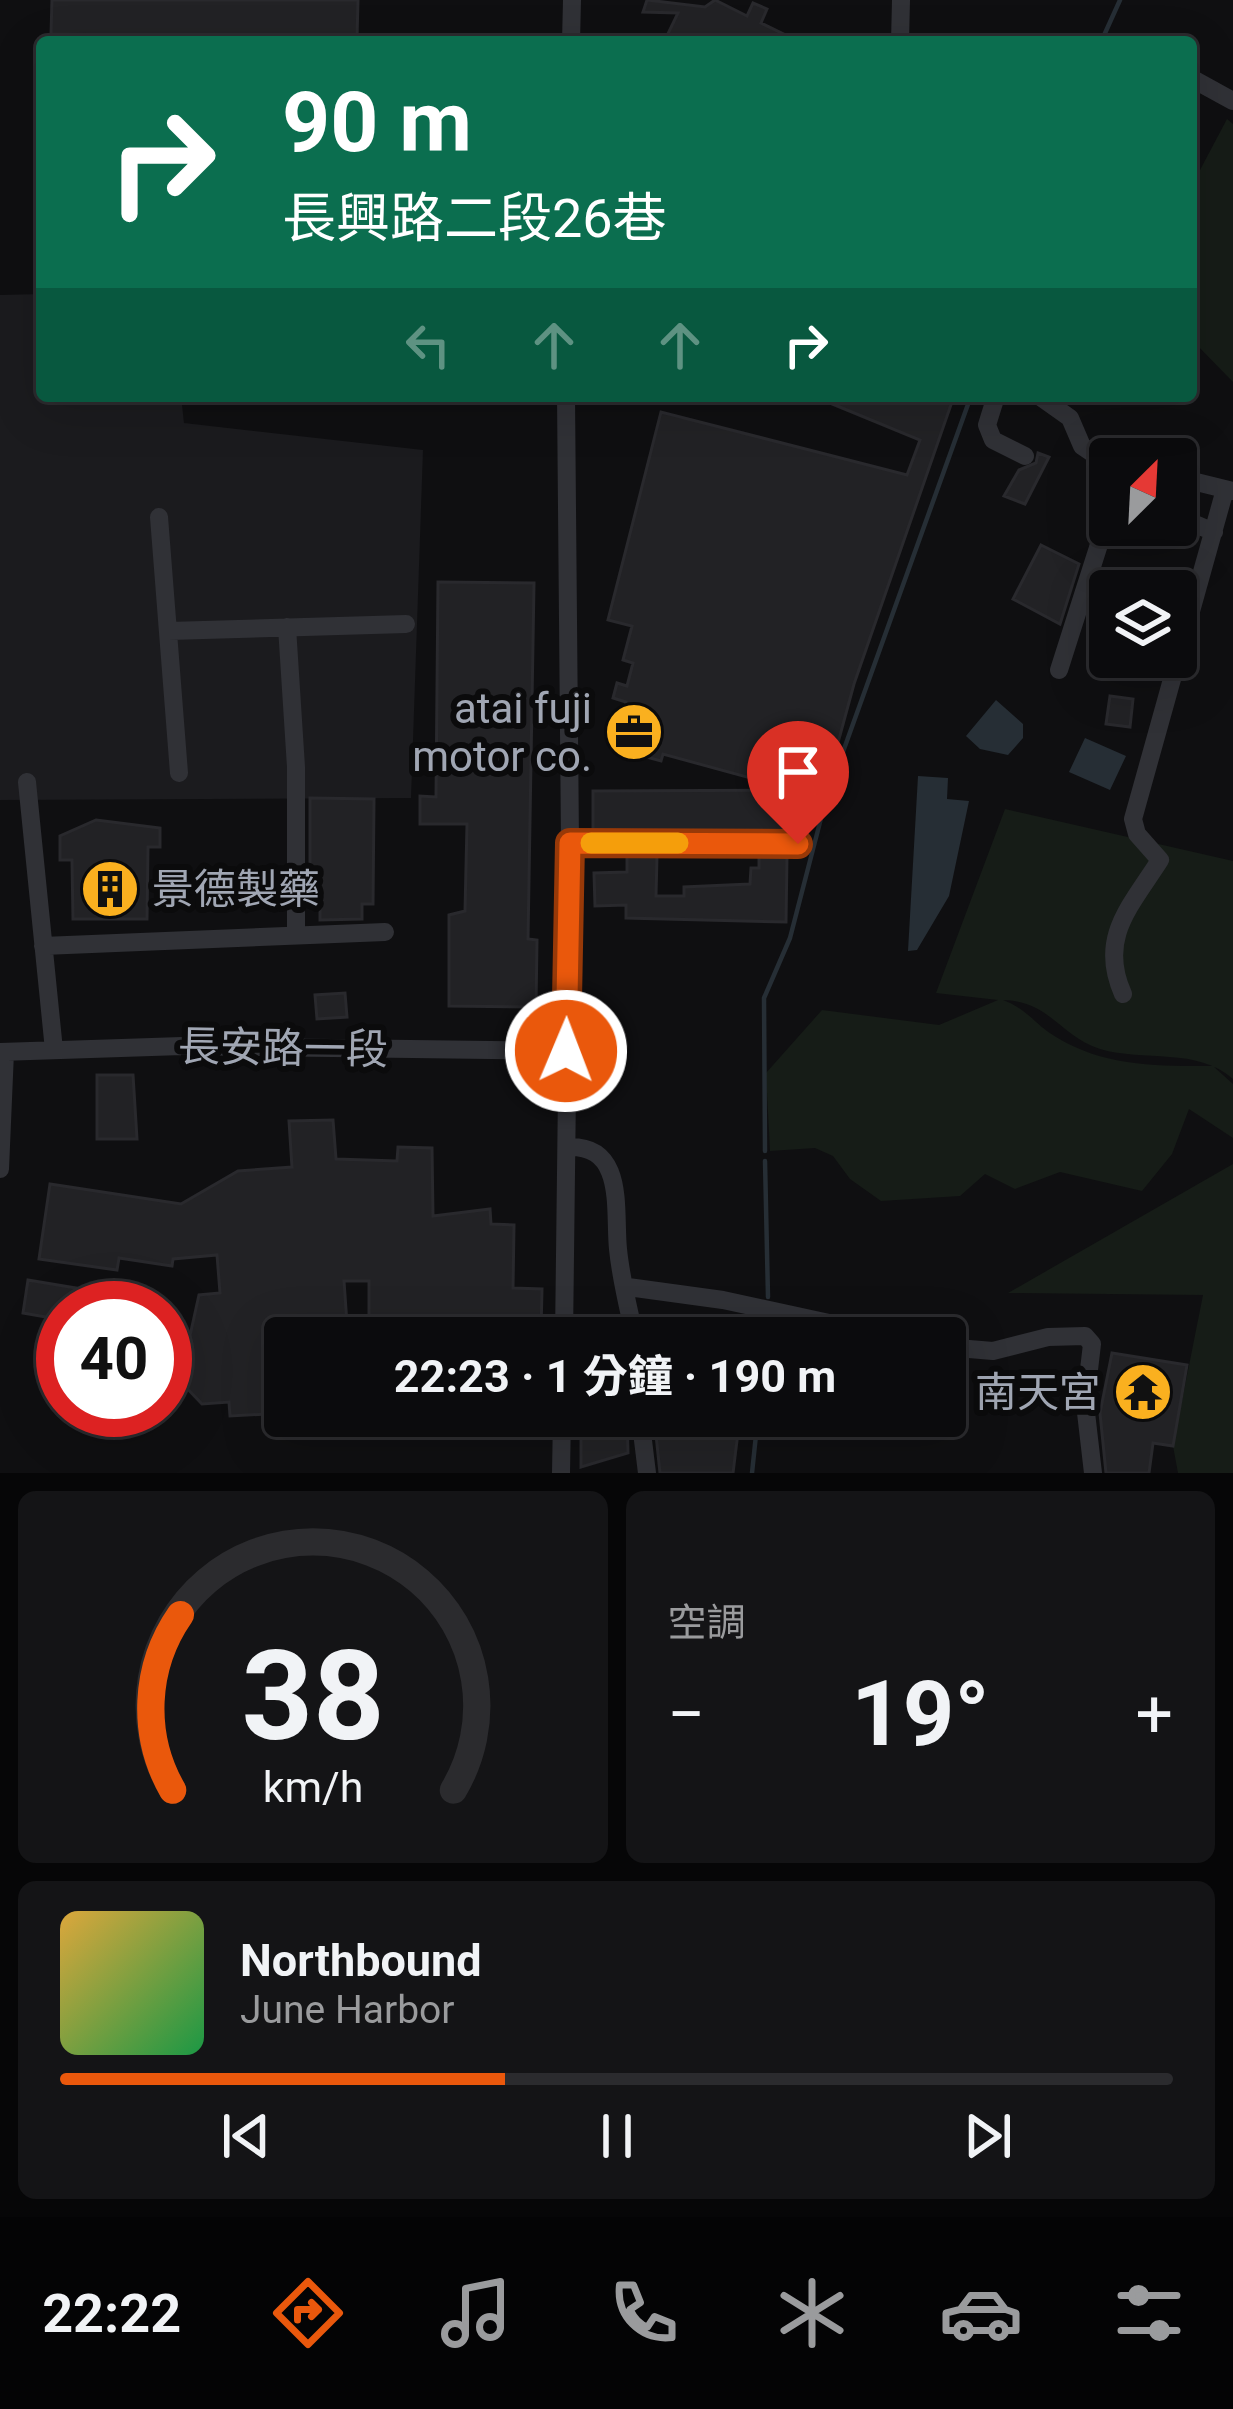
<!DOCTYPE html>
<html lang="zh-TW">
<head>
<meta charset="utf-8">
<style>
  body { margin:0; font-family:Roboto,"Noto Sans TC",sans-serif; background:#141416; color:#f1f3f6; height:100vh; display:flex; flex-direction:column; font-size:45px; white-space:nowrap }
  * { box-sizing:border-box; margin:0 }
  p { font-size:39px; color:#9a9b9d }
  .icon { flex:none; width:66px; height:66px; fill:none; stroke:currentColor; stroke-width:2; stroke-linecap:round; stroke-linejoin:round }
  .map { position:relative; height:1473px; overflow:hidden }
  .panel { display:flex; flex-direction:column; gap:18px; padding:18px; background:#060607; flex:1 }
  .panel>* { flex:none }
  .top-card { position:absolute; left:36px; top:36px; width:1161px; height:366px; border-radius:12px; box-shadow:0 12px 48px #0002,0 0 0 3px #2b2b2e; background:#0b6e4f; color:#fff; overflow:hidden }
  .needle { width:78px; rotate:24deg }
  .controls { position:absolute; left:1089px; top:438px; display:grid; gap:24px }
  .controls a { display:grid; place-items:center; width:108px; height:108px; border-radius:12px; background:#0b0b0d; box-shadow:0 12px 48px #0002,0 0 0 3px #2b2b2e; font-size:60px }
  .speed { position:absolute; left:36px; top:1281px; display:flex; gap:24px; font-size:60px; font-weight:700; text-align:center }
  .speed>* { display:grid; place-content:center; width:156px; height:156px; border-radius:50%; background:#0b0b0d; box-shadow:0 12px 48px #0002,0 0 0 3px #2b2b2e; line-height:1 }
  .speed .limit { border:18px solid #d22; background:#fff; color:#111 }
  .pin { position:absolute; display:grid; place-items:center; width:102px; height:102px; color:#fff; margin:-123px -51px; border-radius:50% 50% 50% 0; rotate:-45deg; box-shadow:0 0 12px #0007 }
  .pin .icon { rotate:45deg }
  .me { position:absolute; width:132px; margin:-66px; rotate:1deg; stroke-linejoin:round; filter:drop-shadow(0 0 9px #0008) }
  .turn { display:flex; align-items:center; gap:42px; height:252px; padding:0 48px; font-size:54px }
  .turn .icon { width:156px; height:156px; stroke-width:2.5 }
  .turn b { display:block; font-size:84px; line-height:102px }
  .lanes { display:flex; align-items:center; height:114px; padding:0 48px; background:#0003; justify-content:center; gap:60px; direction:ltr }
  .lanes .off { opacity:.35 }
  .big { font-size:90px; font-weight:700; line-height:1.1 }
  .panel .tile { flex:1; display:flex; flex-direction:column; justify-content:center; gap:18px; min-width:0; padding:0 42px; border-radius:18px; background:#141416 }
  .panel .dial { align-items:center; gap:0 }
  .dial svg { height:312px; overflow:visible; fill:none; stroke:#2b2b2e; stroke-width:7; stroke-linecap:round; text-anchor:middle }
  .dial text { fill:#f1f3f6; stroke:none }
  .song { display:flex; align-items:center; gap:36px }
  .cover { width:144px; height:144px; border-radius:18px; background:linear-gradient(135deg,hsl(40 70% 55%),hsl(140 70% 35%)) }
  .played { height:12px; border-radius:6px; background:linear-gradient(90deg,#ea580c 40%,#2b2b2e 40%) }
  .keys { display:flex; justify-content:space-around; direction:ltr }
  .heat { display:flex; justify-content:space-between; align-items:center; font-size:66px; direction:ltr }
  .panel .tiles { flex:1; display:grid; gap:18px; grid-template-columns:1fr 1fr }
  .tile:last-child { grid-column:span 2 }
  .trip { position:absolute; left:264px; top:1317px; width:702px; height:120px; border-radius:12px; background:#0b0b0d; box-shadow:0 12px 48px #0002,0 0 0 3px #2b2b2e; font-weight:700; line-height:120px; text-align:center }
  .tab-bar { display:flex; height:192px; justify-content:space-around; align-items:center; background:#040405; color:#9a9b9d }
  .tab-bar .icon { width:84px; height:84px }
  .tab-bar .selected { color:#ea580c }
  .tab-bar b { font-size:54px; color:#f1f3f6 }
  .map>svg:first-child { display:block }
  .built { fill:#1b1b1e }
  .green { fill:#161c17 }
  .water { fill:#262e35 }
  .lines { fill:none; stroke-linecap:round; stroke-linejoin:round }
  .stream { stroke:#262e35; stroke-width:4.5 }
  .building { fill:#222225; stroke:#29292d; stroke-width:3 }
  .minor { stroke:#303136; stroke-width:18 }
  .route-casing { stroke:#983908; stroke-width:30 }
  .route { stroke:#ea580c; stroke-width:21 }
  .slow { stroke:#f59e0b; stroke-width:21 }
  .labels { text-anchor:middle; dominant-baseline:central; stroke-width:12; stroke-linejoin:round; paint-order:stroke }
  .poi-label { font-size:42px; fill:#a0a6b3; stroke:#0b0b0c; text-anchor:end }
  .street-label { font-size:42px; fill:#a0a6b3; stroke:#0b0b0c }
</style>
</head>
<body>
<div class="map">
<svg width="1233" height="1473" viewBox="0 0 1233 1473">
  <rect width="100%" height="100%" fill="#0f0f11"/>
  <path class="built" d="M42,294v102h139l3,27 239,27 -12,348 -411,2v-505z"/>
  <path class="green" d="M1227,119l6,5v258l-42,-43v-152z
    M1005,809l228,52v218c-36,-32 -89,-17 -133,-30 -39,-12 -50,-48 -97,-49 26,10 31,24 53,37 49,30 102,29 157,29l20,18v54l-44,-29 -17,45 -30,37 -82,-19 -45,17 -30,-15 -25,22 -79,5 -31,-22 -17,-23 -18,-8 -45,3 -4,-78 56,-63 117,15 59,-25 -62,-7z
    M1233,1164v309h-55l-5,-27 30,-151 -195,-2z"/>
  <path class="water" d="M996,700l27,24v14l-15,17 -28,-6 -14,-13z
    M1085,738l41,18 -16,34 -41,-18z
    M918,776l30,2 -1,21 22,2 -20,95 -32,54 -9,1z"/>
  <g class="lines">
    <path class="stream" d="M1101,42l19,-42
      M765,1151l-1,-153 26,-60 36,-139 145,-403
      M765,1161l3,136
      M766,1338l2,-21
      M752,1473l6,-57"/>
  </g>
  <path class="building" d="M52,0h306l-1,38 -306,-4z
    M647,0l58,7 10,-7 32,16 6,-13 14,6 -6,14 39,19h-136l14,-29 -35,-1z
    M813,396h141l-100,288 -27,99 -69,-19 -4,15 -91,-25 -2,7 -48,-13 13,-46 -13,-4 4,-15 10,3 6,-23 -10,-3 9,-34 -24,-6 53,-208 246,63 13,-35z
    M1038,453l11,4 -24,47 -21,-8 15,-26 17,-7z
    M1041,545l38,19 -19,60 -47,-25z
    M438,582l96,1 -6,356 9,1 -1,67 -87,-1v-91l16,-4 2,-87h-47v-28l16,1z
    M1110,696l23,3 -3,28 -24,-3z
    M807,790v43l-214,-3v-39z
    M310,798l64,1 -1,105h-11v15l-42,1v-16h-10z
    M96,820l64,8v19h-12l-1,72h-74l-1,-59h-12v-24z
    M627,856h30l-1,40h28v-9l66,-3 1,-16h8v-12h28l-1,66 -160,-4v-13l-31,1 -1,-33 33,-1z
    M345,993l2,24 -30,2 -2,-24z
    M97,1075h36l4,64h-40z
    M333,1120l3,39 61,2 1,-14 34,1 1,68 57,-7 1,15 23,1 -1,63 29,1 -1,43 -172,-3v-48h-25l4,57h-63v75l-55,3 -1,-14 -27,2 -22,-23 19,-86 21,-2 -3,-38 -44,4 -1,7 -53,-8 -2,12 -78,-11 11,-75 131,20 57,-33 54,-4 -3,-46z
    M28,1280l84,14 -2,14h-47v12l-40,-7z
    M1112,1353l75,12 -14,81 -20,-3 -4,30h-43l-6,-60z
    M581,1416h46l1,37 -47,14z
    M654,1416h86l-7,57h-73z"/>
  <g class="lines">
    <path class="minor" d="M571,42l1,-42
      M900,42l1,-42
      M1191,78l42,23
      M996,396l-9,29 6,15 32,16
      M1039,396l31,22 12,28 28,19
      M1176,477l57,14
      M1176,516l38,16
      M159,517l20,256
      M287,627l9,140v168
      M169,631l237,-7
      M1059,670l51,-160
      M27,782l27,268
      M570,843h228
      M43,946l342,-14
      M1123,994c-25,-56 7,-87 37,-134l-23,-26 -4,-15 91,-326
      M0,1052l182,-6 384,5
      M568,1147c58,-2 46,63 50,102 3,31 10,57 17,89
      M0,1169l5,-117
      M628,1287l95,13 175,38
      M564,1338l6,-495 -4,-447
      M945,1347l48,4 55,-14 37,-1 7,8 -7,60 8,69
      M640,1416l7,57
      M561,1473l1,-57"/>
  </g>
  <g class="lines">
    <g class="route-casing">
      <path id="route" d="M566,1051l4,-208 228,1"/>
    </g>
    <use href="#route" class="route"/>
    <path class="slow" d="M591,843h87"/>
  </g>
  <defs>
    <g id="office-disc" transform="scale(3)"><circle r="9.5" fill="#fab01f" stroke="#0b0b0c"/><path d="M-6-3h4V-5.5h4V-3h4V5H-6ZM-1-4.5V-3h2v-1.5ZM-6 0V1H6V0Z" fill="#111"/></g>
    <g id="building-disc" transform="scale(3)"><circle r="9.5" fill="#fab01f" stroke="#0b0b0c"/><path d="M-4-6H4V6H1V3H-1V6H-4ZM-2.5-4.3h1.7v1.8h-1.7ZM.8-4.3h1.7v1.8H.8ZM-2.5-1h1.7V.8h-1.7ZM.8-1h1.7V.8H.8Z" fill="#111"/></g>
    <g id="temple-disc" transform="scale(3)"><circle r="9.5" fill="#fab01f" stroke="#0b0b0c"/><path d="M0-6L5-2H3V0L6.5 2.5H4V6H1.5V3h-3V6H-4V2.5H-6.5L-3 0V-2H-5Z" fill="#111"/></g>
  </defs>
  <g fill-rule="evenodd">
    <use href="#office-disc" x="634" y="732"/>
    <use href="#building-disc" x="110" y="889"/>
    <use href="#temple-disc" x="1143" y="1392"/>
  </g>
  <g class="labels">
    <g class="poi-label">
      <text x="592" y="708">atai fuji<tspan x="592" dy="48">motor co.</tspan></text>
      <text x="152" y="889" text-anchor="start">景德製藥</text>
      <text x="1101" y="1392">南天宮</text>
    </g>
    <g class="street-label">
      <text transform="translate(283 1048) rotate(1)">長安路一段</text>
    </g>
  </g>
</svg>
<div class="controls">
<a><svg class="needle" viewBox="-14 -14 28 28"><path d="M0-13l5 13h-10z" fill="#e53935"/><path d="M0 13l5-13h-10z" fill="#9a9b9d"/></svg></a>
<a><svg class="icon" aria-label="layers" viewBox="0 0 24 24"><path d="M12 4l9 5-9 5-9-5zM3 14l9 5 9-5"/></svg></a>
</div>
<div class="speed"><div class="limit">40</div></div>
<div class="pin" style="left:798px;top:844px;background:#d93025"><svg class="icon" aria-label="arrive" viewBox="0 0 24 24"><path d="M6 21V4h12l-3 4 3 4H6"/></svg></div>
<svg class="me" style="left:566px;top:1051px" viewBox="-20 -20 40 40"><circle r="17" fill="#ea580c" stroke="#fff" stroke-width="3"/><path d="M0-11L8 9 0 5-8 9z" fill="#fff"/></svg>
<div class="trip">22:23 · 1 分鐘 · 190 m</div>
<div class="top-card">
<div class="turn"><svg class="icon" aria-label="right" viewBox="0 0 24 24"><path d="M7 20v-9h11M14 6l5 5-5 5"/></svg><div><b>90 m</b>長興路二段26巷</div></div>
<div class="lanes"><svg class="icon off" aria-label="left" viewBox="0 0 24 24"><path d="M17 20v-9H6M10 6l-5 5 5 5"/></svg><svg class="icon off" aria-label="ahead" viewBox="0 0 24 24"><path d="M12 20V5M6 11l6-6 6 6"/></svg><svg class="icon off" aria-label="ahead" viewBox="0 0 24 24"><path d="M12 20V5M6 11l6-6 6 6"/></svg><svg class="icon" aria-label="right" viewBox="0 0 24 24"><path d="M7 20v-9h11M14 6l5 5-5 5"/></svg></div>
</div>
</div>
<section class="panel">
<div class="tiles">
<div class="tile dial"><svg viewBox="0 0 100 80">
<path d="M14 69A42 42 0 1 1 86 69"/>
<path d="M14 69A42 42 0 0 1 16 24" stroke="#ea580c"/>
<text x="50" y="56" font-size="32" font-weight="700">38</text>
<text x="50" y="72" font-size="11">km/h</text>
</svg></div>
<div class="tile"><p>空調</p>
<div class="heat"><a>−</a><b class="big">19°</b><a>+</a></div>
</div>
<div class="tile">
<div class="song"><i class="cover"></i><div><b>Northbound</b><p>June Harbor</p></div></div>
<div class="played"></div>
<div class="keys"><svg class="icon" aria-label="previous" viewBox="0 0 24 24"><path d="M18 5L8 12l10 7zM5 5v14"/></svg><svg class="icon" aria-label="pause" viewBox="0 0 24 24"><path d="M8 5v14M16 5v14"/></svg><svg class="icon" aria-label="next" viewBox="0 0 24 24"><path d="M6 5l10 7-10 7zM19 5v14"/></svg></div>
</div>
</div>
</section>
<nav class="tab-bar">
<b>22:22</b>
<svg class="icon selected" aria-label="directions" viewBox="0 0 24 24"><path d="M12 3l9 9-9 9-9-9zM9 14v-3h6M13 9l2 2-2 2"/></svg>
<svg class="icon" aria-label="music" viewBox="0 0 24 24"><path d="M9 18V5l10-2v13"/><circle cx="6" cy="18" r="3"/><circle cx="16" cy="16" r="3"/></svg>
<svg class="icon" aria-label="phone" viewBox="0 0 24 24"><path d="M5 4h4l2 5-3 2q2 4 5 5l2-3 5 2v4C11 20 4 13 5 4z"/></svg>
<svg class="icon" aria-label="climate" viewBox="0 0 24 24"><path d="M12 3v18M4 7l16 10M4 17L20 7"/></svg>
<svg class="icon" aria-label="car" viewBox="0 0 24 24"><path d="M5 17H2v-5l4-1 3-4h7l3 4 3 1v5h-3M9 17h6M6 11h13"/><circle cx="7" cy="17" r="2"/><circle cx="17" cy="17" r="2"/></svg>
<svg class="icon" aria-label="filters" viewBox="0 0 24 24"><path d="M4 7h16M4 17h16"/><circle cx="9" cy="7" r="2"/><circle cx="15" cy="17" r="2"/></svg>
</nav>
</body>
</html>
